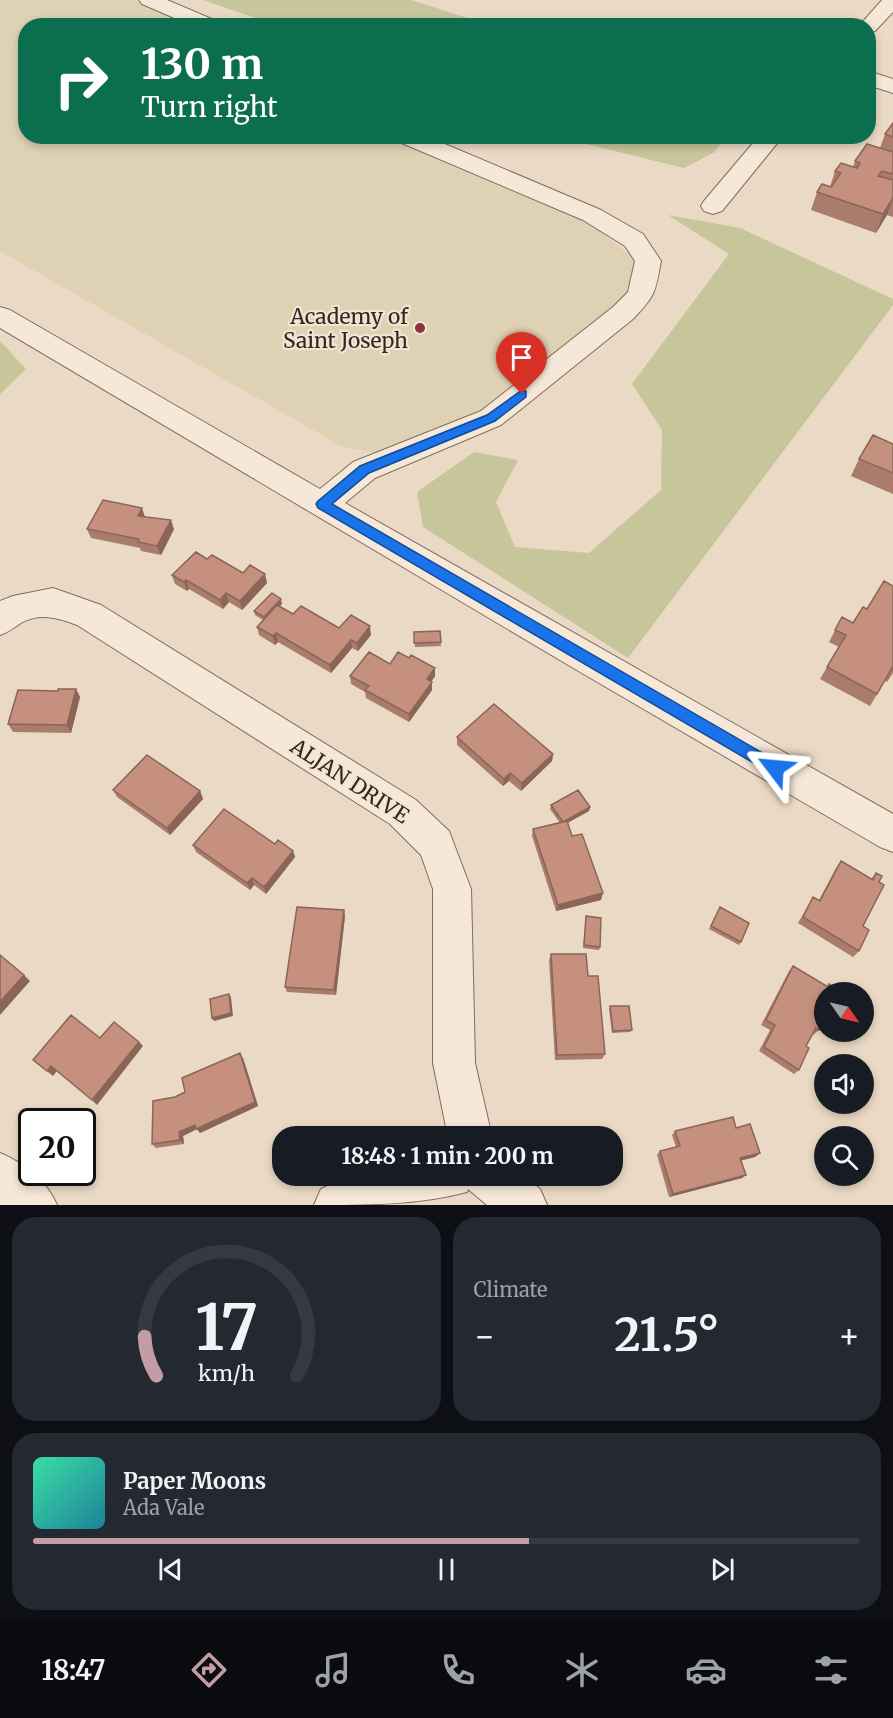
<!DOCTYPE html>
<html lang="en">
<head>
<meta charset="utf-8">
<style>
  body { margin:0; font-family:Merriweather,serif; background:#242831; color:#f1f3f6; height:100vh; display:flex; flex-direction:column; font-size:22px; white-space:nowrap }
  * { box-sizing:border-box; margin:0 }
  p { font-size:20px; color:#9ea1a6 }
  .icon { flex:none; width:33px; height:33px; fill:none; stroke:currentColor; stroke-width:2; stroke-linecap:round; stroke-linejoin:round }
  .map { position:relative; height:1205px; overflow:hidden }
  .details { display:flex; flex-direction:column; gap:12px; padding:12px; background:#0d0f14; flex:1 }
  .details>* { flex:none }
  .banner { position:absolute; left:18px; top:18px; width:858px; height:126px; border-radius:24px; box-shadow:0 3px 9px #0003; background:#0b6e4f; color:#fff; overflow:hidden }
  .needle { width:39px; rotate:124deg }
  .fabs { position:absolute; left:814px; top:982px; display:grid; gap:12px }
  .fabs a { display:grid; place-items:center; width:60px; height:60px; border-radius:50%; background:#171b24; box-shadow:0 3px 9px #0003; font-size:30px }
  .speed { position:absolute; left:18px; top:1108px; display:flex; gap:12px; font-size:30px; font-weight:700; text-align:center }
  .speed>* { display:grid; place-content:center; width:78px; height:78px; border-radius:50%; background:#171b24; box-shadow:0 3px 9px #0003; line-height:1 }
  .speed .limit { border:3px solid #111; border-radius:9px; background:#fff; color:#111 }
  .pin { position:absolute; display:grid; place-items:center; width:51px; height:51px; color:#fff; margin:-62px -26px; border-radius:50% 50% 50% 0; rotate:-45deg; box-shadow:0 0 6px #0007 }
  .pin .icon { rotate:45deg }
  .me { position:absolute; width:66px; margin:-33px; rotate:299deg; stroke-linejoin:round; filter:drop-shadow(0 0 4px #0008) }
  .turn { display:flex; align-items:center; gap:21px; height:126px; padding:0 24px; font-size:27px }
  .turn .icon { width:78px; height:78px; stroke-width:2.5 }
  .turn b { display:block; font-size:42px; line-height:51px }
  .big { font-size:45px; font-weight:700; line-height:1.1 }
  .details .tile { flex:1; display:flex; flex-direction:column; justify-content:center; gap:9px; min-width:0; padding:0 21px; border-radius:24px; background:#242831 }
  .details .dial { align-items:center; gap:0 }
  .dial svg { height:156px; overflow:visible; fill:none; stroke:#363941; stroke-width:7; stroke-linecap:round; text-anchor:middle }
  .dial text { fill:#f1f3f6; stroke:none }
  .song { display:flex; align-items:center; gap:18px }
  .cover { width:72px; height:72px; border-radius:9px; background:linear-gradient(135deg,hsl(160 70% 55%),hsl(190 70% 35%)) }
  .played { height:6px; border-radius:3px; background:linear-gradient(90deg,#c49ca5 60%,#363941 60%) }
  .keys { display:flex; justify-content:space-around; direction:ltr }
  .heat { display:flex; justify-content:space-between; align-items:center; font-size:33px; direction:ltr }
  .details .tiles { flex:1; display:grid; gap:12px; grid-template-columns:1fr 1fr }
  .tile:last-child { grid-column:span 2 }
  .trip { position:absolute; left:272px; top:1126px; width:351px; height:60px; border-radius:24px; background:#171b24; box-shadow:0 3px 9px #0003; font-weight:700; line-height:60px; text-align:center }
  .tab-bar { display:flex; height:96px; justify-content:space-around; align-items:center; background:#090b0e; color:#9ea1a6 }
  .tab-bar .icon { width:42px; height:42px }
  .tab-bar .on { color:#c49ca5 }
  .tab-bar b { font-size:27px; color:#f1f3f6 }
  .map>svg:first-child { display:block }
  .farmland { fill:#dfd1b3 }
  .green { fill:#c7c59a }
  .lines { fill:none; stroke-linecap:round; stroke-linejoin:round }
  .minor-casing { stroke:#836b5d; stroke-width:2 }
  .minor { fill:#f6e8d8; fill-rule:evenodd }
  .wall { fill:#a97c6c }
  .shaded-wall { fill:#8a6558 }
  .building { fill:#c5907e; stroke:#8a6558; stroke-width:1.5 }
  .route { fill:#1a73e8; stroke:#114b97; stroke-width:1.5 }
  .poi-dot { fill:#8d3241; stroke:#f2e5d4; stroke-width:2 }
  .labels { text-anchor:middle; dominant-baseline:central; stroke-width:4.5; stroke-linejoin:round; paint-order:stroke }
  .poi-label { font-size:21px; fill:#35261f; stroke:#f2e5d4; text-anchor:end }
  .street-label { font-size:21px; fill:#35261f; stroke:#f2e5d4 }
</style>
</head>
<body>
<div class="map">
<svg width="893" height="1205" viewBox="0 0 893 1205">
  <rect width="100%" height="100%" fill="#ead9c5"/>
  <path class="farmland" d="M0,0h134l62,25 -170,1v110l365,1 189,78 58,47 -7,30 -149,119 -102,43 -39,-8 -341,-195z"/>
  <path class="green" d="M203,0h208l79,25h-214z
    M571,137l157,-1v1l-15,16 -29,15 -98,-24z
    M668,215l72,13 153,71v6l-265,353 -205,-131 -6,-35 57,-40 44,8 -22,42 19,45 74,6 72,-63 1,-60 -30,-46 97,-130z
    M0,341l26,28 -26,25z"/>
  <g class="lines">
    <g class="minor-casing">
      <path id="minor" d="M139,0h28l52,22 3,4h-29l-51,-22z
        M882,0h11v12l-18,19 -7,2v-7h-9z
        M868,71l25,8v14l-25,-8z
        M394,136h32l175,74 42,24 18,27c-6,32 -5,34 -28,58l-132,106 -126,53 -30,25 548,311v38l-13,-5 -305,-178 -575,-341v-21l10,3 310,179 33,-27 128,-51 132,-104 15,-15 7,-31 -10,-15 -42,-26 -186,-79z
        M759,136h24l-61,75 -9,3 -9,-3 -3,-5 3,-5z
        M53,588l48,17 315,195 33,31 22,58 4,174 17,74h-44l-15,-74v-174l-12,-34 -31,-31 -313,-199c-18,-7 -38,-13 -56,-2 -8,5 -12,9 -21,12v-34l13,-5z
        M0,1153c24,10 47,28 57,52h-57z
        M349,1176h174l17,13 7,16h-60l-19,-16 -1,3c-48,13 -102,13 -153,13l7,-16z"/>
    </g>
    <use href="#minor" class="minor"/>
  </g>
  <path class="wall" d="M893,123v94l-6,-2 -11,18 -65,-23 6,-18 13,-5 5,-16 18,-4 2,-6 25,-13 5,-14z
    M893,444v50l-42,-18 8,-17z
    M145,516l29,13 -13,26 -20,-4 -1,-3 -49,-10 -4,-9z
    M207,559l36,14 22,1 2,9 -25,27 -13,-8 -6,7 -34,-20 -2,2 -12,-7 -3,-9z
    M893,586v87l-6,9 -2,-1 -15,25 -50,-27 19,-32 -10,-5 13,-25 11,6z
    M282,604l-3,2 14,8 46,14 32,7 -13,16 -6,-3 -21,25 -53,-31 -3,3 -16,-10 -2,-8 6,-7 -8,-5 -1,-4z
    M440,631l1,15 -26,1 -1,-15z
    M390,664l45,12 -4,6h1v8l-23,32 -43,-24 -1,-6 -14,-8 -1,-8z
    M76,689l4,8 -9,36 -58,-1 -5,-8 50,-33z
    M457,737l96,17 -1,7 -31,30 -12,-10 -6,5 -46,-41z
    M113,790l87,1 3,8 -33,36 -53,-38z
    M551,805l39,2 -1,4 -22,12 5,13 29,64 -45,11 -24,-75 1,-7 27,-6 -10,-14z
    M275,844l18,7 2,6 -29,37 -12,-9 -4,5 -54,-38 -3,-7z
    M841,861l30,18 5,-6 3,9 -16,44 -4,25 -6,6 -55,-34 11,-19 4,-7 6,3 17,-32z
    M720,907l21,35 -2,3 -30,-16z
    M345,916l-9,79 -49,-3 -2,-5z
    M586,916l14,31 -1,3 -16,-2z
    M551,954l37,22 17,78 -3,5 -47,1 -6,-100z
    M793,966l34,20 2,-2 -10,46 -6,5v-1l-7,12 -7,24 -5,4 -35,-23 11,-21 -9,-5 28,-54z
    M610,1006l22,24 -2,2 -18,1 -3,-24z
    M243,1058l15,48 -58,27 -3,-4 -14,7 1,8 -28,4 -4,-4 23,-47z
    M736,1128l24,25 -5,4 -14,3 5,15 -4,3 -73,19 -12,-42 3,-4 16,-4 -4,-12 3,-4z"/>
  <path class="shaded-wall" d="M893,198l-6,17 -11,18 7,-19z
    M142,508l3,9 -7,-1z
    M171,520l3,9 -13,26 -4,-9z
    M265,574l2,9 -25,27 -2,-9z
    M186,580l3,9 -2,2 -3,-9z
    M226,593l3,9 -6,7 -3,-9z
    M281,599l1,5 -17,17 -1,-4z
    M370,626l1,9 -13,16 -1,-8z
    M276,633l2,9 -3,3 -2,-9z
    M351,640l1,8 -21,25 -1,-8z
    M435,668v8l-8,11v-8z
    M432,682v8l-23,32v-8z
    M76,689l4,8 -9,36 -4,-8z
    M553,754l-1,7 -31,30 1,-8z
    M510,773l-1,8 -6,5 1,-7z
    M200,791l3,8 -33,36 -3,-7z
    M590,807l-1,4 -27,15 1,-4z
    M293,851l2,6 -29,37 -2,-7z
    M252,878l2,7 -4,5 -3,-7z
    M603,893l-2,7 -45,11 2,-6z
    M344,910l1,6 -9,79 -2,-5z
    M24,975l6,6 -30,34v-13z
    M229,994l2,3 2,19 -19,5 -2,-3z
    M139,1042l4,4 -46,59 -5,-5z
    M240,1053l3,5 15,48 -58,27 -3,-4 -14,7 1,8 -4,-4 -1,-8z
    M51,1066l6,5 -4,5 -6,-5z
    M760,1153l-5,4 -19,5 4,-4z
    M746,1175l-4,3 -73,19 4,-3z"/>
  <path class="building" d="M893,123v14l-8,-3z
    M867,144l26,8v22l-11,-3 -4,5 15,4v18l-10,16 -66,-22 5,-8 9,3 10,-14 -6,-2 6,-8 16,5 3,-5 -5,-2z
    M873,435l20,9v29l-34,-14z
    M103,500l39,8 -4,8 33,4 -14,26 -19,-4 1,-3 -52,-10z
    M196,552l11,7 5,-4 31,18 7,-8 15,9 -25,27 -14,-8 -6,7 -34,-20 -2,2 -12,-7z
    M884,581l9,5v83l-1,-1 -15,26 -50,-27 19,-32 -11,-5 7,-13 11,6 10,-16 4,2z
    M272,593l9,6 -17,18 -10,-6z
    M277,605l16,9 8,-8 38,22 12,-13 19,11 -13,17 -6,-3 -21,25 -54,-32 -3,3 -16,-9z
    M440,631l1,11 -27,1v-11z
    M369,652l21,12 8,-12 11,6 2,-3 24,13 -8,11 5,3 -23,32 -44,-24 4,-4 -19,-10z
    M58,689h18l-9,36 -59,-1 10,-34 40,1z
    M494,704l59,50 -31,29 -12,-10 -6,6 -47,-42z
    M147,755l53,36 -33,37 -54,-38z
    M578,790l12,17 -27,15 -12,-17z
    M224,809l51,35 3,-4 15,11 -29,36 -12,-9 -5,5 -54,-38z
    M567,821l5,15 10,-2 21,59 -45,12 -25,-76z
    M841,861l32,19 3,-7 6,3 -3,6 5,3 -21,41 6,4 -10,21 -56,-34 10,-20 7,4z
    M297,907l47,3 -10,80 -49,-3z
    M720,907l29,16 -8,19 -30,-16z
    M586,916l15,2 -1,29 -16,-2z
    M551,954h35l2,22h10l7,78 -48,1z
    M0,955l24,20 -24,27z
    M793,966l35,21 1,-3 6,4 -2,5h-8v21l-6,16 -3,-2 -10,18 3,2 -10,22 -35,-23 11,-22 -9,-5z
    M229,994l2,19 -19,5 -2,-19z
    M610,1006h19l3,24 -19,1z
    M71,1015l29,23 14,-16 25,20 -47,58 -41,-34 -4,5 -14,-11z
    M240,1053l15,49 -59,27 -1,-4 -16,7 1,8 -28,4 1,-43 22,-4 10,-5 -3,-14z
    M733,1117l3,11 14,-4 10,29 -20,5 6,17 -73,19 -13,-43 20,-5 -5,-15z"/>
  <path class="route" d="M522,390l4,1v6l-31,24 -126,52 -37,31 448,259 2,5 -2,4 -5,2 -6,-2 -451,-264 -2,-4 2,-3 42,-35 127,-51z"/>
  <circle class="poi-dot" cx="420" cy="328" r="6"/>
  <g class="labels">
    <g class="poi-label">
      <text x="408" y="316">Academy of<tspan x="408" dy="24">Saint Joseph</tspan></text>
    </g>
    <g class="street-label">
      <text transform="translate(350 781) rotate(33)">ALJAN DRIVE</text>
    </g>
  </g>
</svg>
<div class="fabs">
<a><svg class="needle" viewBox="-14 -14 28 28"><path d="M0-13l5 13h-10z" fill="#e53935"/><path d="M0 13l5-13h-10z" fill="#9ea1a6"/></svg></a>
<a><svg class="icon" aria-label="sound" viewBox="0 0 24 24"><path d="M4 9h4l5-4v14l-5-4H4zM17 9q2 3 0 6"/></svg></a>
<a><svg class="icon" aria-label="search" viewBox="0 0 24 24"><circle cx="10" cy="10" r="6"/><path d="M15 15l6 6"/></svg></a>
</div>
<div class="speed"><div class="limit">20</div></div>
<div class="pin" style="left:522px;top:394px;background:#d93025"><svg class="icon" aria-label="arrive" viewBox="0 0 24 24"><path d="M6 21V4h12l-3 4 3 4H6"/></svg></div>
<svg class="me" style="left:775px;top:768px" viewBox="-20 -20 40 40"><path d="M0-17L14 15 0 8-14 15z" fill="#1a73e8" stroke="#fff" stroke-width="4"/></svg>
<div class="trip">18:48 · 1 min · 200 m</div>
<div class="banner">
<div class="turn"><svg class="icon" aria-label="right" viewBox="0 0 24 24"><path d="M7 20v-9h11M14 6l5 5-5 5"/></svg><div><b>130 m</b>Turn right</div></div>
</div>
</div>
<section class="details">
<div class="tiles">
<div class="tile dial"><svg viewBox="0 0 100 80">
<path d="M14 69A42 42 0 1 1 86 69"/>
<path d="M14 69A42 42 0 0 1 8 49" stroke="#c49ca5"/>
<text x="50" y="56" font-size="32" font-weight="700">17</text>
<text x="50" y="72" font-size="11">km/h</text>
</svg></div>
<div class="tile"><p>Climate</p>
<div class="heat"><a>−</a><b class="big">21.5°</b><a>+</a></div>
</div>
<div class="tile">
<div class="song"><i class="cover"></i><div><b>Paper Moons</b><p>Ada Vale</p></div></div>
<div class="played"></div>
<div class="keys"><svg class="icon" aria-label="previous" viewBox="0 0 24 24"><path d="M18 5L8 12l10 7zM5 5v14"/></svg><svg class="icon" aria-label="pause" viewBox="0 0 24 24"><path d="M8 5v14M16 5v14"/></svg><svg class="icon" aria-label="next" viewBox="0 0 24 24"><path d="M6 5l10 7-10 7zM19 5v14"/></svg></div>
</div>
</div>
</section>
<nav class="tab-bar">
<b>18:47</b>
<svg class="icon on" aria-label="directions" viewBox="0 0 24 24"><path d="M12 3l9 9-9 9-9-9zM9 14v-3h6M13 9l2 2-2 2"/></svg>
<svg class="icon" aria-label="music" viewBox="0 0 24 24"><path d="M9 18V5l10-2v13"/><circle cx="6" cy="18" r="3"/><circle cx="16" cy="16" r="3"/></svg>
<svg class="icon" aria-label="phone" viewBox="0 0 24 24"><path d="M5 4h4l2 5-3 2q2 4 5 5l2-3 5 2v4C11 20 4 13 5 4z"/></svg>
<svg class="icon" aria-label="climate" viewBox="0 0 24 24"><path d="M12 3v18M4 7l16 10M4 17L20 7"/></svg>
<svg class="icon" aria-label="car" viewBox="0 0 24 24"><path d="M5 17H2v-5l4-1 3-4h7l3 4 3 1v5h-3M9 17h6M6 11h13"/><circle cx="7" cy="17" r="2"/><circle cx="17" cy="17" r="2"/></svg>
<svg class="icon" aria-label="filters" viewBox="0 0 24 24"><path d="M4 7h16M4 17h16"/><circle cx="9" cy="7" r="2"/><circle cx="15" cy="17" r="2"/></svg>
</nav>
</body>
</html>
